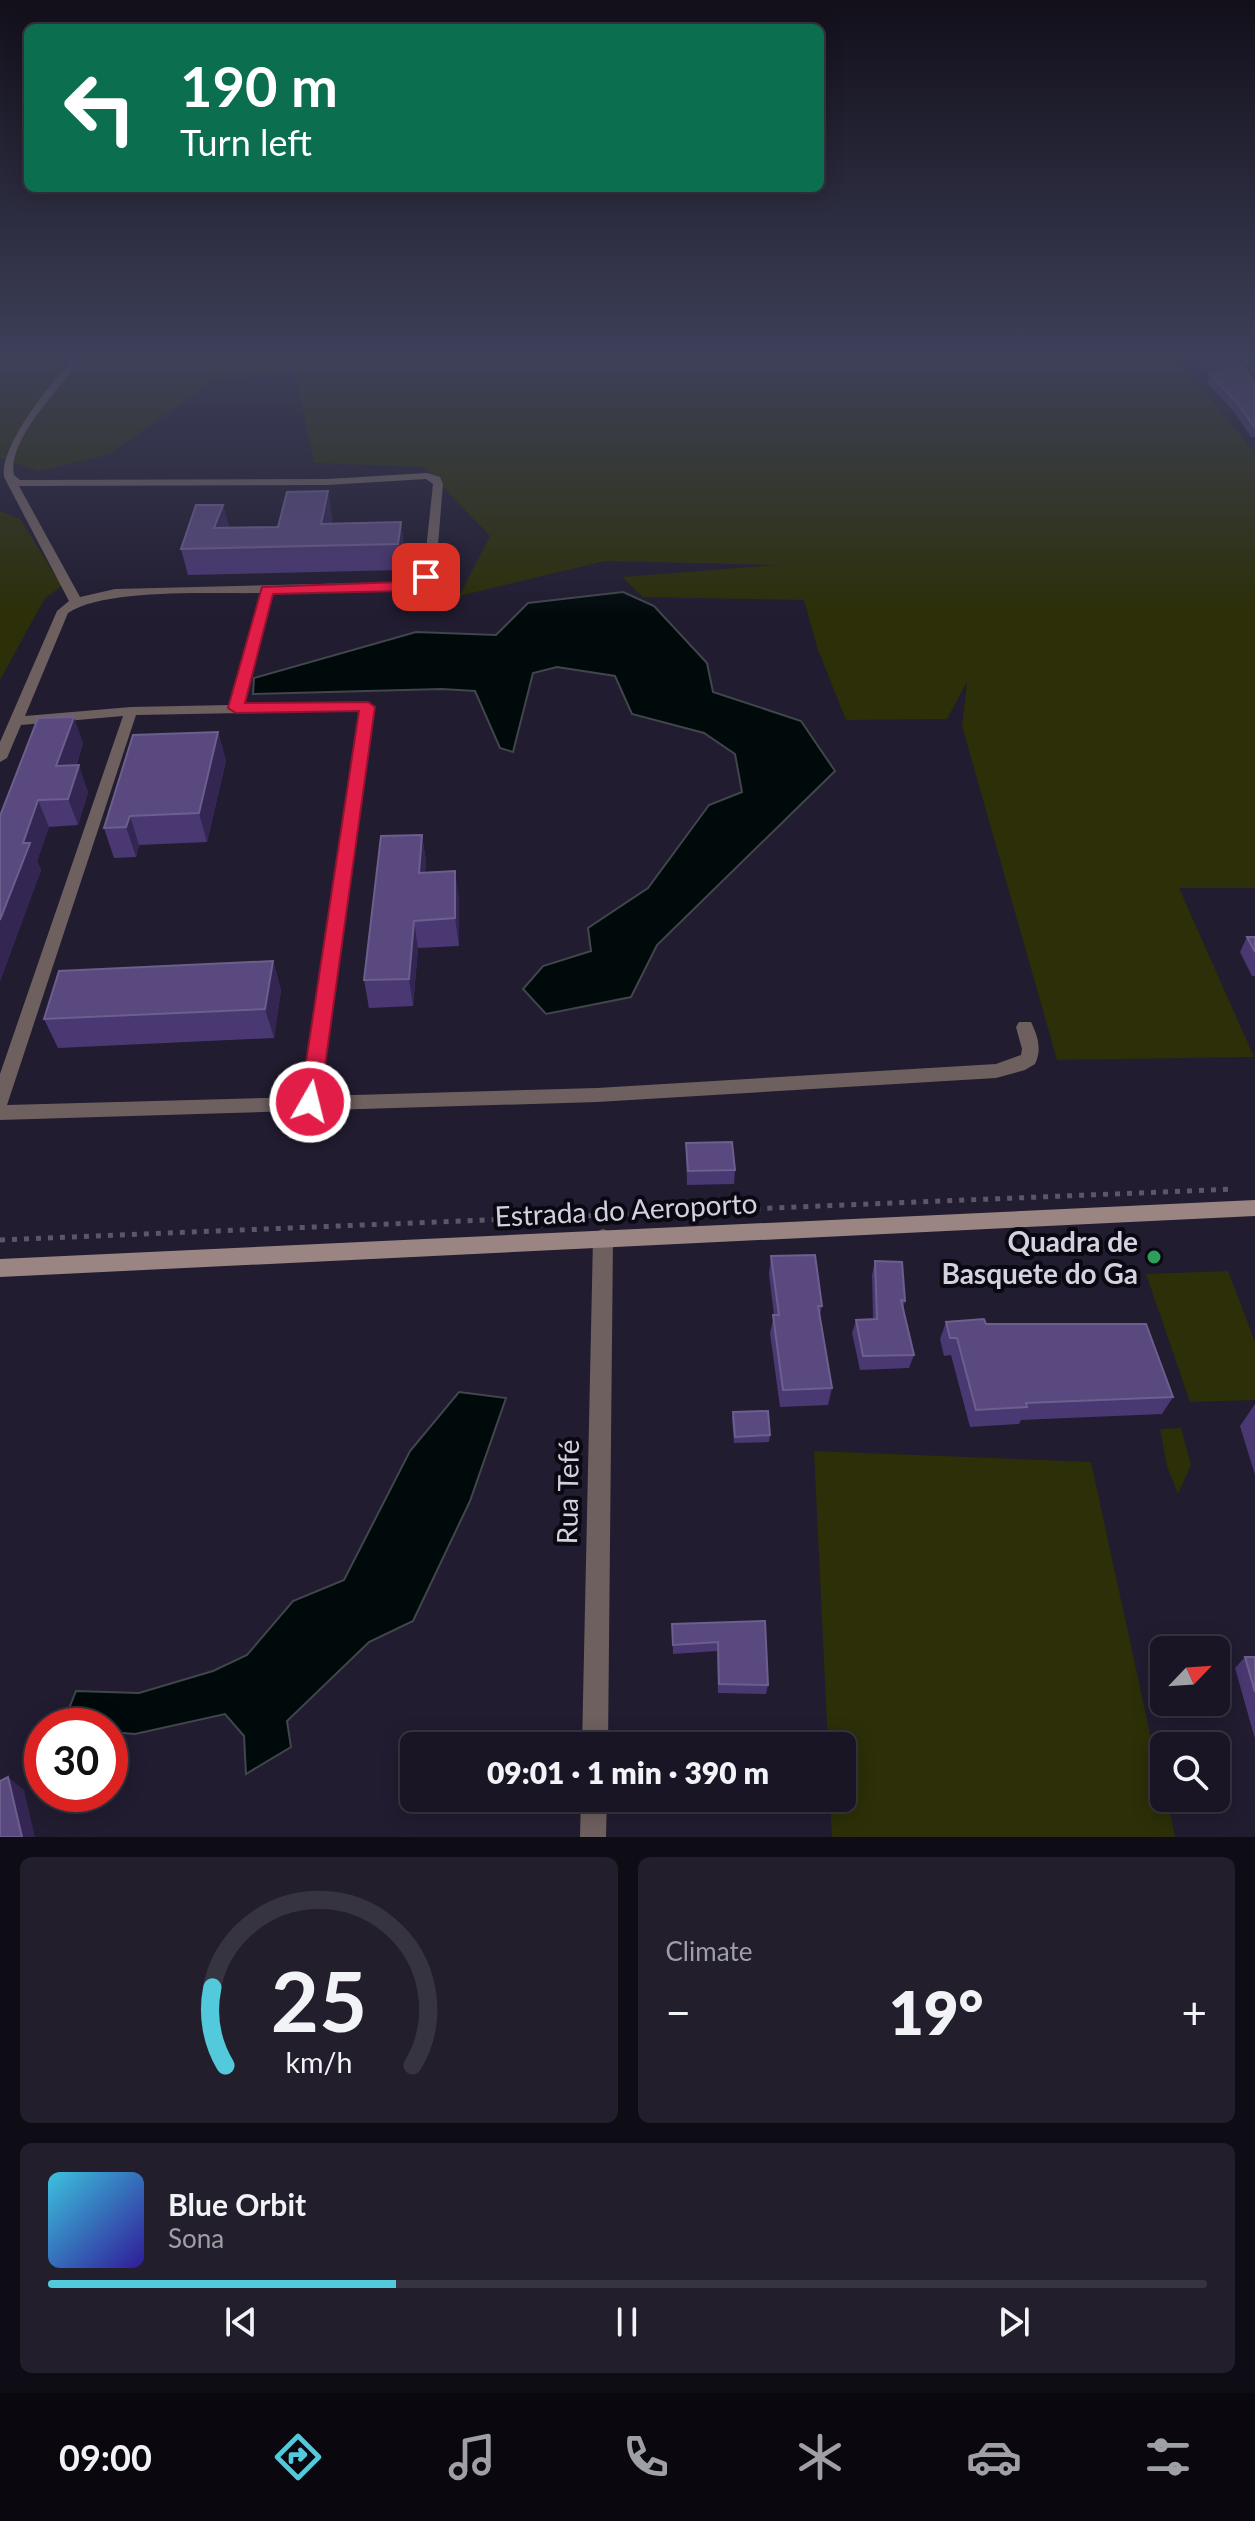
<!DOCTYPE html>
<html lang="en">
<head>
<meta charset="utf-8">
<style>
  body { margin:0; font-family:Lato,sans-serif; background:#221e2c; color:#f1f3f6; height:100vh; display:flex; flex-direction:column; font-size:30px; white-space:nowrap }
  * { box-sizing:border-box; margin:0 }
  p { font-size:26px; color:#9f9fa6 }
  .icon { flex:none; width:44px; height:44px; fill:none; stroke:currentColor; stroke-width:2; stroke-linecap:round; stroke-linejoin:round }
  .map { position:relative; height:1837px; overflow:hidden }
  .side { display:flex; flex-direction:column; gap:20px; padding:20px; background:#0e0c14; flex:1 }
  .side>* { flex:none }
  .banner { position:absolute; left:24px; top:24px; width:800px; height:168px; border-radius:12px; box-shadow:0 4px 20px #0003,0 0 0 2px #373441; background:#0b6e4f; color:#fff; overflow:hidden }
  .needle { width:52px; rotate:65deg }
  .fabs { position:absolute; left:1150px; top:1636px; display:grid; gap:16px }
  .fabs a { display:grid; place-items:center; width:80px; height:80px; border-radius:12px; background:#191524; box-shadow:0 4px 20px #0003,0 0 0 2px #373441; font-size:40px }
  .speed { position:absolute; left:24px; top:1708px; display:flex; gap:16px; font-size:40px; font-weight:700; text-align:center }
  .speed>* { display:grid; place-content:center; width:104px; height:104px; border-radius:50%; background:#191524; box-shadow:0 4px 20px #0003,0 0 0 2px #373441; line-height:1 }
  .speed .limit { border:12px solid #d22; background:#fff; color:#111 }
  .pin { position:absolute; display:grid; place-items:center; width:68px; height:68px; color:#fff; margin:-34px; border-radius:16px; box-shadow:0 4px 12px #0006 }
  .me { position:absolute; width:88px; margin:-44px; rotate:8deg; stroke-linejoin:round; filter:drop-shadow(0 0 6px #0008) }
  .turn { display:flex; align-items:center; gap:28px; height:168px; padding:0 24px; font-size:36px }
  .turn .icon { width:104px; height:104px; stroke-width:2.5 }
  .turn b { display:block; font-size:56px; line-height:68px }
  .big { font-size:60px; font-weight:800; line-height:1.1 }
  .side .tile { flex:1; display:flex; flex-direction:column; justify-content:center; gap:12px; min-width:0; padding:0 28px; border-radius:12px; background:#221e2c }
  .side .dial { align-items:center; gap:0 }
  .dial svg { height:208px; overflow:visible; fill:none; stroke:#373441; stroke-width:7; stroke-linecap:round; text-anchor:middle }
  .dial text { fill:#f1f3f6; stroke:none }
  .song { display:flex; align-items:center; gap:24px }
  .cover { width:96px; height:96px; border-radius:12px; background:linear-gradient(135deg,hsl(190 70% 55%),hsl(250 70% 35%)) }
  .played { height:8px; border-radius:4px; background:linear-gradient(90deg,#53cadc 30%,#373441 30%) }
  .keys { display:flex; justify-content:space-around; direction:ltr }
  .heat { display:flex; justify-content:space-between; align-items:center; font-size:44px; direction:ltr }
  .side .tiles { flex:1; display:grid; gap:20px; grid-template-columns:1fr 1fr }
  .tile:last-child { grid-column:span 2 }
  .trip { position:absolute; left:400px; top:1732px; width:456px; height:80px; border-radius:12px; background:#191524; box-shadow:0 4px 20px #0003,0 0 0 2px #373441; font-weight:800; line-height:80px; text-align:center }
  .menu { display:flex; height:128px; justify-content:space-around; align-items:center; background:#0a080e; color:#9f9fa6 }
  .menu .icon { width:56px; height:56px }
  .menu .active { color:#53cadc }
  .menu b { font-size:36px; color:#f1f3f6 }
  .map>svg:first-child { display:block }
  .green { fill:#2c2f07 }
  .water { fill:#010a0b; stroke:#40464b; stroke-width:2 }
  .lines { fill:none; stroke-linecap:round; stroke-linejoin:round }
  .path { stroke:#5b5769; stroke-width:5; stroke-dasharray:5 7; stroke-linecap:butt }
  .street { fill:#6e605f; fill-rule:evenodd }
  .secondary { fill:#9a8583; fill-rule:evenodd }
  .wall { fill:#4a3872 }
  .shaded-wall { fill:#342653 }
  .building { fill:#59497e; stroke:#6c5e8d; stroke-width:2 }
  .route { fill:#e11d48; stroke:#92132f; stroke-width:2 }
  .leisure-dot { fill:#2e9e5b; stroke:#0a0811; stroke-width:3 }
  .labels { text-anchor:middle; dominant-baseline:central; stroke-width:8; stroke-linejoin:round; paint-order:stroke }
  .near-street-label { font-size:28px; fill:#d4d1df; stroke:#0a0811 }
  .near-poi-label { font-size:28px; font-weight:bold; fill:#d4d1df; stroke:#0a0811; text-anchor:end }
</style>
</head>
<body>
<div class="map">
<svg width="1255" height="1837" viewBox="0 0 1255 1837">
  <rect width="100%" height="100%" fill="#211c30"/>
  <path class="green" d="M0,360h1179l76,93v435h-76l75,169 -197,3 -95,-334 5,-44 -20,37 -101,1 -29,-73 -13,-47 -161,-3 -21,-20 155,-12 -172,-4 -146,35 31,-60 -66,-69 -110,-4 -19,-90 -81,7 -104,74 -71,17 -39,-13z
    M0,511l20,8 42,67 -17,12 -45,82z
    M1228,1271l27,71v58l-65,2 -44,-128z
    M1181,1428l10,37 -13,29 -11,-28 -7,-37z
    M814,1451l277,11 73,336h3l8,39h-343l-2,-39h12v-52h-14z"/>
  <path class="water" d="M623,592l31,14 53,57 6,29 88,29 34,50 -178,174 -26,52 -85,17 -23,-25 20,-23 48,-15 -3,-23 60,-40 61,-83 33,-13 -7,-38 -31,-21 -72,-19 -17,-38 -58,-9 -24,6 -20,79 -13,-4 -25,-57 -33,-2 -189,5 1,-16 162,-46 80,3 32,-32z
    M459,1392l47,6 -36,103 -57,120 -44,21 -82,79 4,26 -45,27 -2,-38 -19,-22 -90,20 -25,-2v-6h-48l14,-35 63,2 74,-22 34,-16 46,-54 51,-21 66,-129z"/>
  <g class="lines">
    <path class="path" d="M0,1240l1233,-51"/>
    <path class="street" d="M72,360h10c-21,26 -75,80 -68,115l6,5 307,-1 100,-6 13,4 3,7 -7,85 -6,11 -29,10 -129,3 -28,112 124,-2 7,4 -55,389 277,-8 399,-24 25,-9 1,-6 -6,-22 3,-5h12c7,14 11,28 4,42l-10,6 -29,8 -399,24 -597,18v-46l123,-358 -102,9 -14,33 -7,4v-20l57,-131 12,-10 -65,-124c-4,-32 47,-94 68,-117zM426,479l7,5 -9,85 -3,6 -21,7 -285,7 -35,8 -61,-111 308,-1zM260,593l-30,112 -99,2 -106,9 43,-103c37,-25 145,-19 192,-20zM361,711l-59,386 -295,8 129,-390z
      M603,1229l7,3 3,6 -5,508h-26l11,-508 3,-6z
      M581,1798h26l-1,39h-26z"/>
    <path class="secondary" d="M1255,1200v16l-1255,61v-18z"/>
  </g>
  <path class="wall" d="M1198,360h38l19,21v56h-4l-16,-24 -28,-30 3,-9h1z
    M1242,360h13v15z
    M223,505l6,23 49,-1 54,-11 -1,8 70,-2 3,26 -3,22 -213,5 -7,-26z
    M218,732l8,29 -19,81 -68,3 -3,12 -22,1 -10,-30z
    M83,743l-7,23 12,26 -10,33 -29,2 -12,34 4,9 -41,111v-165z
    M422,835l4,27 -1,10 34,26v48l-41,2 -5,58 -44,2 -5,-28z
    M1247,937h8v39h-3l-12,-24z
    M273,961l8,29 -7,48 -216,10 -14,-29z
    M686,1143l49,27 -1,14 -47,1z
    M771,1256l51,50 -2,9 12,73 -4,17 -48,2 -10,-74 4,-18 -5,-41z
    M875,1261l30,40 -2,8 11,46 -5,13 -49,2 -8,-37 4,-13 17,-1 -1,-44z
    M946,1322l40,2 187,73 -11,17 -141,6 -2,4 -49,3 -19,-72 -7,1 -4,-17z
    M1255,1404v71l-15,-49z
    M733,1412l37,23 -1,7 -35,1 -2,-24z
    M765,1621l3,64 -2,9 -48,-1 -1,-42 -44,3 -1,-30z
    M1245,1657h10v82l-20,-71z"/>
  <path class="shaded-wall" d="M328,491l4,25 -6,29 -5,-21z
    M223,505l6,25 -15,-2z
    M401,522l3,26 -3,22 -3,-26z
    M74,717l9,26 -17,50 -10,-27z
    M218,732l8,29 -19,81 -8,-29z
    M79,765l9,27 -10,33 -10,-26z
    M38,800l11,27 -12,34 4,9 -41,111v-61l23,-77z
    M130,816l9,29 -3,12 -10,-30z
    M422,835l4,27 -3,38 -4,-27z
    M455,871l4,27v48l-4,-28z
    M414,921l4,27 -5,58 -4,-27z
    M273,961l8,29 -7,48 -9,-29z
    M8,1777l16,13 11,47h-13z"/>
  <path class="building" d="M1209,360h27l19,21v47l-17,-24 -28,-30h12z
    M328,491l-7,33 80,-2 -3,22 -217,5 15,-44h27l-9,23 64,-1 9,-35z
    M74,717l-18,49 23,-1 -11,34 -30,1 -15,43h7l-30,77v-104l38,-98z
    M218,732l-19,81 -69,3 -4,11 -22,1 29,-93z
    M422,835l-3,38 36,-2v47l-41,3 -5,58 -45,1 17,-144z
    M1247,937h8v15z
    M273,961l-8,48 -221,10 15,-48z
    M732,1142l3,28 -47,1 -2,-28z
    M815,1255l7,51h-4l14,82 -49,2 -10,-75h6l-8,-59z
    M875,1261l27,1 3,39 -4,-1 13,55 -51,1 -7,-36 21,-1z
    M984,1319l2,5h160l27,73 -147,6 1,4 -51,3 -19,-72h-7l-4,-16z
    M768,1411l2,24 -35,2 -2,-25z
    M765,1621l3,64 -49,-1 -1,-42 -45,3 -1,-21z
    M1245,1657h10v35z
    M8,1777l14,60h-22v-56z"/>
  <linearGradient id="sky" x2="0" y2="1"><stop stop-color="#120f1a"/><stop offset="0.58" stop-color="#3d4059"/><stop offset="1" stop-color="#3d4059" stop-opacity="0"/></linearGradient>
  <rect width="1255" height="617" fill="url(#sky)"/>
  <path class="route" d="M426,573l5,1v6l-30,11 -128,3 -28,109 123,-1 7,5 -55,395 -3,5 -7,3 -7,-3 -3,-5 59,-391 -123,2 -8,-5 34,-121 137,-5z"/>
  <circle class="leisure-dot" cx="1154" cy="1257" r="8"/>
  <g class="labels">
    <g class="near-street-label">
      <text transform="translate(626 1209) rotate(-3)">Estrada do Aeroporto</text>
      <text transform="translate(567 1492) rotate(-89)">Rua Tefé</text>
    </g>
    <g class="near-poi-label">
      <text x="1138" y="1241">Quadra de<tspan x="1138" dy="32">Basquete do Ga</tspan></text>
    </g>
  </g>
</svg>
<div class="fabs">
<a><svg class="needle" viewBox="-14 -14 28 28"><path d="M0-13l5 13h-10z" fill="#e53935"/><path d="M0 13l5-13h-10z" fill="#9f9fa6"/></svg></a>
<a><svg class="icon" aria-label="search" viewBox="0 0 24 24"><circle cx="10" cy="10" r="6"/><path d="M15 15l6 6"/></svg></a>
</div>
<div class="speed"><div class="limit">30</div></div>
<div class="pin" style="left:426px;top:577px;background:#d93025"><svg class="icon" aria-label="arrive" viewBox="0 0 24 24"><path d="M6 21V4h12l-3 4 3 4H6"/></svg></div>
<svg class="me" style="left:310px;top:1102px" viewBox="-20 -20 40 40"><circle r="17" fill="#e11d48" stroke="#fff" stroke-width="3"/><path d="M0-11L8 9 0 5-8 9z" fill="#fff"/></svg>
<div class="trip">09:01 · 1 min · 390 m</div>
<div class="banner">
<div class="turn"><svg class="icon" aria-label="left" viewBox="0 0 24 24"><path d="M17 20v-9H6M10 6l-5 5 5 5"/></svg><div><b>190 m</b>Turn left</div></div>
</div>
</div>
<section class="side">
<div class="tiles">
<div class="tile dial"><svg viewBox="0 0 100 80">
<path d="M14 69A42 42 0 1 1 86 69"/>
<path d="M14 69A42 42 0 0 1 9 39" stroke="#53cadc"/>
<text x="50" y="56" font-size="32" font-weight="700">25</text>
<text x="50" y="72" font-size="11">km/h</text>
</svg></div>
<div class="tile"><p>Climate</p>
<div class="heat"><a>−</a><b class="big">19°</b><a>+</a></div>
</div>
<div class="tile">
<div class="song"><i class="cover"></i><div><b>Blue Orbit</b><p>Sona</p></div></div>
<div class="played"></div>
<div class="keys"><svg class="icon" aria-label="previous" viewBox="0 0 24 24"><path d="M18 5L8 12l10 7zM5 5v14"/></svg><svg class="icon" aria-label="pause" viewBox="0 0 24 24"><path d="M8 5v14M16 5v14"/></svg><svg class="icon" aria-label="next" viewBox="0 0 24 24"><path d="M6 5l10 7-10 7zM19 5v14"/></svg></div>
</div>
</div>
</section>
<nav class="menu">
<b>09:00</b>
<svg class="icon active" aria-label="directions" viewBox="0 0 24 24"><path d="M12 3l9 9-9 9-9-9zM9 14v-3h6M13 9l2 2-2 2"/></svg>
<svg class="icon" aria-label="music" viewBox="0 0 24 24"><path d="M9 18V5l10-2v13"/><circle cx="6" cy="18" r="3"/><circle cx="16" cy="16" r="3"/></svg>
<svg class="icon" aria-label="phone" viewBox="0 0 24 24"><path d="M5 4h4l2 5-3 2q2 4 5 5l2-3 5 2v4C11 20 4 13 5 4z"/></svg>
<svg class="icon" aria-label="climate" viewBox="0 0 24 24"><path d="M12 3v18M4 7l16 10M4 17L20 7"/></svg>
<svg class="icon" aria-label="car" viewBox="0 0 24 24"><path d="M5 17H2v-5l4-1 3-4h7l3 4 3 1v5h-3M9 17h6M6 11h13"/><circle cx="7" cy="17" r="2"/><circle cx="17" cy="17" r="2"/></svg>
<svg class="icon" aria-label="filters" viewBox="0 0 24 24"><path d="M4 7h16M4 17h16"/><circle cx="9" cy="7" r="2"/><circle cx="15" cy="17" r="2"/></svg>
</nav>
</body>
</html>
